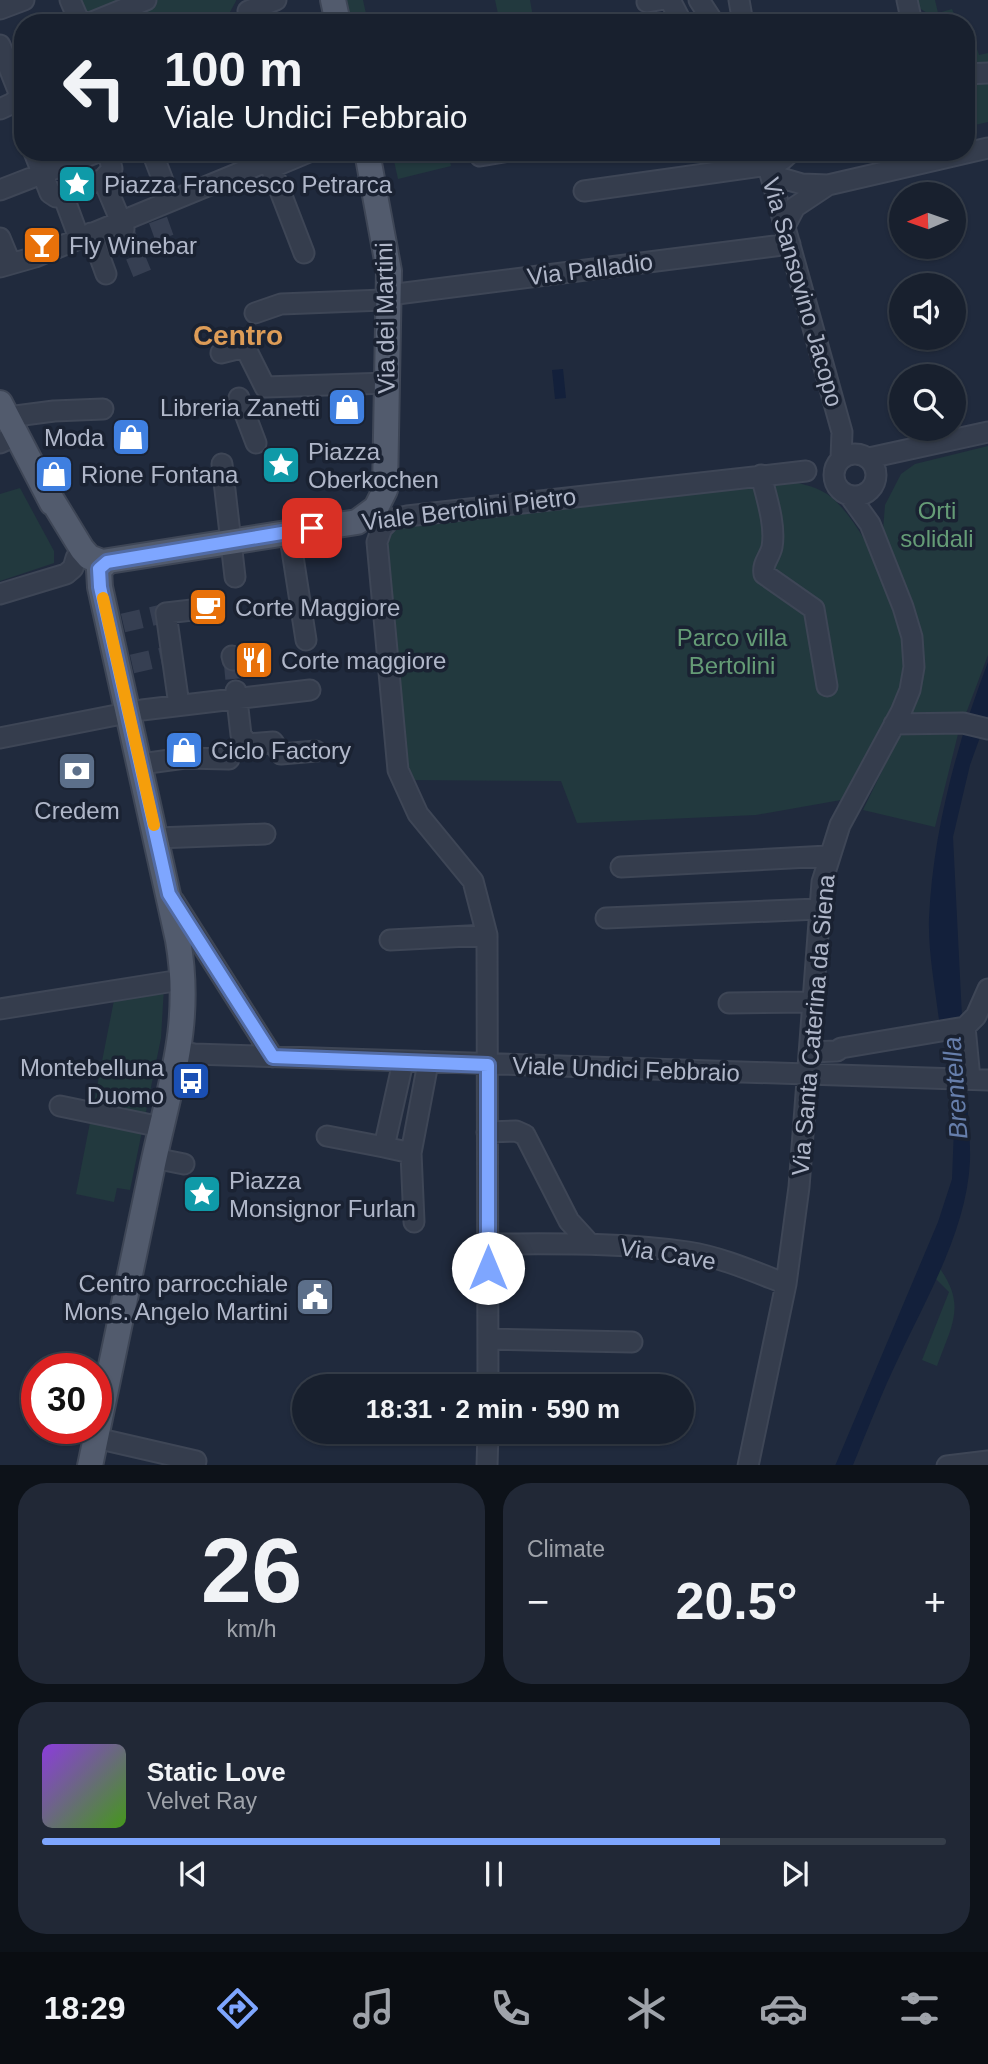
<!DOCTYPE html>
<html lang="en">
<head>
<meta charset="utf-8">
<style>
  body { margin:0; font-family:Helvetica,sans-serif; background:#212836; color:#f1f3f6; height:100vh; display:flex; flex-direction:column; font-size:26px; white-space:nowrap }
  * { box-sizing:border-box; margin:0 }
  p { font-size:23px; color:#9fa3aa }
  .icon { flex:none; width:38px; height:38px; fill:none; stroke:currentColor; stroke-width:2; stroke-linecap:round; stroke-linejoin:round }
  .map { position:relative; height:1465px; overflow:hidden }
  .details { display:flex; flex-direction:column; gap:18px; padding:18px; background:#0d1219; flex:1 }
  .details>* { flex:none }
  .guide { position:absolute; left:14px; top:14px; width:961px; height:147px; border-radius:28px; box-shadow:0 2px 5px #0004,0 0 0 2px #363e4a; background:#18202e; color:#f1f3f6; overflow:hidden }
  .needle { width:46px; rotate:268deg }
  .controls { position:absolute; left:889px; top:182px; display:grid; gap:14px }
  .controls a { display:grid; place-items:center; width:77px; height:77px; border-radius:50%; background:#18202e; box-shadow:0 2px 5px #0004,0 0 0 2px #363e4a; font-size:35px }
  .speed { position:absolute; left:21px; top:1353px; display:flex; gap:14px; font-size:35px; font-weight:700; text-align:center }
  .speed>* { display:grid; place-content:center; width:91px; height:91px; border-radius:50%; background:#18202e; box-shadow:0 2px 5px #0004,0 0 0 2px #363e4a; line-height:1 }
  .speed .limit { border:10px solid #d22; background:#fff; color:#111 }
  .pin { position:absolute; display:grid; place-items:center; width:60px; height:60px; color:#fff; margin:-30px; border-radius:14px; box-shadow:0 4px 10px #0006 }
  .me { position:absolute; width:77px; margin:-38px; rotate:0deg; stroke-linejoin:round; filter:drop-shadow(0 0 5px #0008) }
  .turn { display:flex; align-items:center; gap:24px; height:147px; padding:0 35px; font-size:32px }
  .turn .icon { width:91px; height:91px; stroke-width:2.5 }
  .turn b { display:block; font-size:49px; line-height:60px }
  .big { font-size:52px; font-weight:700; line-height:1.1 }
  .details .widget { flex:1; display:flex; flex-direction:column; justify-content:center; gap:10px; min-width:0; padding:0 24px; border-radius:28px; background:#212836 }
  .details .dial { align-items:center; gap:0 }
  .dial b { font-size:91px; line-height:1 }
  .song { display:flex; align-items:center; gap:21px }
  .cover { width:84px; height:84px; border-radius:10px; background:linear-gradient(135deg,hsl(270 70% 55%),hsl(100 70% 35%)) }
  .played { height:7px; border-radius:4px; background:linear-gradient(90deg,#7ea6ff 75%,#363e4a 75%) }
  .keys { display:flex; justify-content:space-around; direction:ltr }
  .heat { display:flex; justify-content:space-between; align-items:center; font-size:38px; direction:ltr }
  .details .tiles { flex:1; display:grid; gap:18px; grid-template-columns:1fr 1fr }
  .widget:last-child { grid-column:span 2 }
  .trip { position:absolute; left:292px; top:1374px; width:402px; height:70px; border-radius:35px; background:#18202e; box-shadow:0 2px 5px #0004,0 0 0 2px #363e4a; font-weight:700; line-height:70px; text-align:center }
  .tabs { display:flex; height:112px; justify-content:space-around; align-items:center; background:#0a0d12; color:#9fa3aa }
  .tabs .icon { width:49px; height:49px }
  .tabs .on { color:#7ea6ff }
  .tabs b { font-size:32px; color:#f1f3f6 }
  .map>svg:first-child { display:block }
  .green { fill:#22393e }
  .water { fill:#13203b }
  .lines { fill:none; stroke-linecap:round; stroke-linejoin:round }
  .minor-tunnel { stroke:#363f52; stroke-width:19; stroke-dasharray:19 10; stroke-linecap:butt }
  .minor-casing { stroke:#3e4656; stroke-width:23 }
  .major-casing { stroke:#3e4656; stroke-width:28 }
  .minor { stroke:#353d4d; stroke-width:19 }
  .major { stroke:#525b6d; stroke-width:24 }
  .route-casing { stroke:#526ca6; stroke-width:18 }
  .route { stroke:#7ea6ff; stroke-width:12 }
  .slow { stroke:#f59e0b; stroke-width:12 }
  .labels { text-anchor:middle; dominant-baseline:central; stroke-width:7; stroke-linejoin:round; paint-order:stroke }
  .poi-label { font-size:24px; fill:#b0b7c9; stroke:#1a2232; text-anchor:start }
  .street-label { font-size:24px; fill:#b0b7c9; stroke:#1a2232 }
  .park-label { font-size:24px; fill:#659c76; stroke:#1a2232 }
  .water-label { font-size:26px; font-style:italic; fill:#667eab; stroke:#1a2232 }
  .quarter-label { font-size:28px; font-weight:bold; fill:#dd9c57; stroke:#1a2232 }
</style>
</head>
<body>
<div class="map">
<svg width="988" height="1466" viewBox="0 0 988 1466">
  <rect width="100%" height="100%" fill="#202a3d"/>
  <path class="green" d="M79,0h157v1l-12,22h-137z
    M343,0h20l5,23h-19z
    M495,0h35l4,23h-34z
    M917,0h18l3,13 14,-4 4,10c-16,4 -26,-4 -38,-12z
    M976,46l3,9 9,-2v11l-22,-4v-11z
    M966,72l22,9v41l-22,5z
    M392,152h56l3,14 -53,13z
    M988,446v209l-23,61 -57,3 14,-70 -3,-25 -36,-94 2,-25 16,-31 14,-10z
    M782,481c17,2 31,4 45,13 38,26 88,137 76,181 -10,39 -42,89 -62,125l-85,15 -179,8 -16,-42 -154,-1 -19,-189 -1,-50 4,-10 9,-6z
    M20,488l34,63v12l-54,18v-87z
    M902,730h57l-24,97 -72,-17z
    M164,987l-3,51 -31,152 -13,-2 -3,14 -38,-8 39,-199z
    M938,1266c29,39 14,58 -1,100l-15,-6 27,-68 -16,-16z"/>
  <path class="water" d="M563,369l3,29 -11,1 -3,-29z
    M988,662v53l-18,50 -17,72 9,180 -23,3c-4,-33 -11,-68 -10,-102 4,-87 28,-175 59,-256z
    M959,1032c4,42 12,87 11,129 -3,68 -43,136 -71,196 -17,35 -31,72 -46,108l-18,1 103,-244 14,-43 2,-51 -7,-94z"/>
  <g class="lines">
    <path class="minor-tunnel" d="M158,220l9,25
      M124,229l20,49
      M192,610l21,-2
      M123,623l43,-10
      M233,660l3,31
      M132,664l40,-9"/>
    <g class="minor-casing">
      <path id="minor" d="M70,0l10,23
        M670,0l12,23
        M699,0l15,23
        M739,0l4,23
        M907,0l5,23
        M647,2l12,-2
        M0,9l24,-9
        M248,11l28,-11
        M90,23l56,-23
        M0,45l23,58
        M966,74l22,-1
        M0,109l13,-6 8,-9
        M34,152l16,41 6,4 47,-18 9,-10 -4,-17
        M152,152l18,47
        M265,152l39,101
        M480,152v4l24,-4
        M764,152l78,280 -1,27
        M271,168l38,-16
        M771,175l31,9 26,1 160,-37
        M103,179l21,50
        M0,190l98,-38
        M584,191l184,-26 14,-5 9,-8
        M63,195l16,43
        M785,226l10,-19 33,-22
        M91,233l15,41
        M0,238l10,24
        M0,267l35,-10 233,-96
        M389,295l401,-51
        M255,313l26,-9 102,-4
        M221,353l24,-6 20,40 123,-4
        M239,398l17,45
        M8,417l46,-6 49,-2
        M0,443l17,-8
        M834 475a21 21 0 1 1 42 0a21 21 0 1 1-42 0Z
        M869,458l119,-26
        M222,464l13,113
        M761,475c5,21 15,50 11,72 -2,10 -10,16 -8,27l50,35 13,77
        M390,520l-8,8 -5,14 21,228 20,44 55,67 14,54 1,451
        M379,522l28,-6 399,-45
        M289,531l17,109
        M0,594l66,-20 7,-6 3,-10
        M232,656l1,4
        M236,691l5,44 7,9 25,-2 8,12 35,-3
        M179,705l-13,-92 26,-3
        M894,724l69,-1 25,6
        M0,738l142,-28 168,-20
        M141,764l44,-6 44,1
        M157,838l108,-4
        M621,867l207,-11
        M174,901l99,156
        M606,918l212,-9
        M390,940l97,-5
        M729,1003l84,-1
        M0,1009l168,-27
        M965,1027l5,52
        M180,1051l14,3 794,26
        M810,1052l27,-1 4,-3 124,-21 11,-11 12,-27
        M60,1106l101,21
        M487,1132l29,-1 9,4 44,86 21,23
        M327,1136l57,11 19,-85
        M384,1147l27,6 17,-90
        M411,1153l3,69
        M154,1158l30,6
        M488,1244c67,0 134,-2 200,8 33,5 67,20 98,32
        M488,1339l144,3
        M96,1438l100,23
        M487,1466l1,-34
        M748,1466l38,-182 13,-97 23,-305 18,-57 61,-113 9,-22 4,-23 -2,-30 -9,-30 -33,-83 -21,-29
        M947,1466l41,-5"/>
    </g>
    <g class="major-casing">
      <path id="major" d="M333,0l5,23
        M0,403l52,100
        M46,490l36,59 7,8 13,5 255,-40 19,-14 9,-18 4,-219 -22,-119
        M90,1466c20,-99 41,-198 62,-297 17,-82 41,-143 26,-229l-78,-353 -1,-17 8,-8"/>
    </g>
    <use href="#minor" class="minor"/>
    <use href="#major" class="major"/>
  </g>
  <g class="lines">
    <g class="route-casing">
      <path id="route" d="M312,528l-205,34 -8,7 1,18 69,307 104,163 215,8v203"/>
    </g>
    <use href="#route" class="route"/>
    <path class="slow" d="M103,598l51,227"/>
  </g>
  <defs>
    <g id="sight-square" transform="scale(2.0125)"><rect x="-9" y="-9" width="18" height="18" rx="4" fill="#0f9aa8" stroke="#1a2232"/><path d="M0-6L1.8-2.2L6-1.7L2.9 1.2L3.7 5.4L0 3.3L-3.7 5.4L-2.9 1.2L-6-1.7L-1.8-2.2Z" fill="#fff"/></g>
    <g id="bar-square" transform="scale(2.0125)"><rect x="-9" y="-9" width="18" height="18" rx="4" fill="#e8710a" stroke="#1a2232"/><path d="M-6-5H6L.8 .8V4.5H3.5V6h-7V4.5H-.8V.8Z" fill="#fff"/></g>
    <g id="shop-square" transform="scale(2.0125)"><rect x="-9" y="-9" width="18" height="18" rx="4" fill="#3f7fe0" stroke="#1a2232"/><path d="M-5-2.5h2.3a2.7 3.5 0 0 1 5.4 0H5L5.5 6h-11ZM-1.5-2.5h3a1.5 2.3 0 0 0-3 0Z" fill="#fff"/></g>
    <g id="cafe-square" transform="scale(2.0125)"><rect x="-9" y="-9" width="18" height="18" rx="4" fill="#e8710a" stroke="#1a2232"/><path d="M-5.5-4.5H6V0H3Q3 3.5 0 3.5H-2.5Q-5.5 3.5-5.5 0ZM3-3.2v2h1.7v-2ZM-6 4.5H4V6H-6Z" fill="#fff"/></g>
    <g id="restaurant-square" transform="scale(2.0125)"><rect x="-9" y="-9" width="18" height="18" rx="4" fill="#e8710a" stroke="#1a2232"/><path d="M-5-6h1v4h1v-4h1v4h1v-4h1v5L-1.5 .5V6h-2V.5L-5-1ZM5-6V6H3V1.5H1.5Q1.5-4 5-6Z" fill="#fff"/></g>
    <g id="bank-square" transform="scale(2.0125)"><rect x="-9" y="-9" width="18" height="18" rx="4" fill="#5c6f8a" stroke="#1a2232"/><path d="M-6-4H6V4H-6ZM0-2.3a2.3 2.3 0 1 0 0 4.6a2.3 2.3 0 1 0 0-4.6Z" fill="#fff"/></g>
    <g id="bus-square" transform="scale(2.0125)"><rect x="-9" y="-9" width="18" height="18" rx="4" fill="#1a4fb4" stroke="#1a2232"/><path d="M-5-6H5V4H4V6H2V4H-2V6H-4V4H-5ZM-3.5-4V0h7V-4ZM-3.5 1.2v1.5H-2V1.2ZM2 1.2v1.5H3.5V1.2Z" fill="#fff"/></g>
    <g id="civic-square" transform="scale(2.0125)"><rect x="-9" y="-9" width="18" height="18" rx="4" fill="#5c6f8a" stroke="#1a2232"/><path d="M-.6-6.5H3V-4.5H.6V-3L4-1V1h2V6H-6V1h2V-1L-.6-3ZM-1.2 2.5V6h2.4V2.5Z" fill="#fff"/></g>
  </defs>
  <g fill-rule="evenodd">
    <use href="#sight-square" x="77" y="184"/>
    <use href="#bar-square" x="42" y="245"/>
    <use href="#shop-square" x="347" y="407"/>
    <use href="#shop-square" x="131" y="437"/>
    <use href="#sight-square" x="281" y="465"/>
    <use href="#shop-square" x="54" y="474"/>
    <use href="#cafe-square" x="208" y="607"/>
    <use href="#restaurant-square" x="254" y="660"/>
    <use href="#shop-square" x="184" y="750"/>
    <use href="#bank-square" x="77" y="771"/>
    <use href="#bus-square" x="191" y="1081"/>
    <use href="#sight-square" x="202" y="1194"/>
    <use href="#civic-square" x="315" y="1297"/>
  </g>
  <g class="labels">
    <g class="poi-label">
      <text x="104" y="184">Piazza Francesco Petrarca</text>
      <text x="69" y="245">Fly Winebar</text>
      <text x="320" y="407" text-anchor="end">Libreria Zanetti</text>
      <text x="104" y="437" text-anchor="end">Moda</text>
      <text x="308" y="451">Piazza<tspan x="308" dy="28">Oberkochen</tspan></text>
      <text x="81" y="474">Rione Fontana</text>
      <text x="235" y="607">Corte Maggiore</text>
      <text x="281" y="660">Corte maggiore</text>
      <text x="211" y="750">Ciclo Factory</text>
      <text x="77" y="810" text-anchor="middle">Credem</text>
      <text x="164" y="1067" text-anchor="end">Montebelluna<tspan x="164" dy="28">Duomo</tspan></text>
      <text x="229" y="1180">Piazza<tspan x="229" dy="28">Monsignor Furlan</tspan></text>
      <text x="288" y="1283" text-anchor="end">Centro parrocchiale<tspan x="288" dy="28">Mons. Angelo Martini</tspan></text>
    </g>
    <g class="street-label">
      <text transform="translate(590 269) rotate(-7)">Via Palladio</text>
      <text transform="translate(803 292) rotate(74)">Via Sansovino Jacopo</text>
      <text transform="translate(385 318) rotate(-91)">Via dei Martini</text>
      <text transform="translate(469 509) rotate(-7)">Viale Bertolini Pietro</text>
      <text transform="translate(813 1025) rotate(-85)">Via Santa Caterina da Siena</text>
      <text transform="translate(626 1069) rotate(2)">Viale Undici Febbraio</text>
      <text transform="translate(668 1254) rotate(9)">Via Cave</text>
    </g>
    <g class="park-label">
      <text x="937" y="510">Orti<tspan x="937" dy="28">solidali</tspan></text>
      <text x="732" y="637">Parco villa<tspan x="732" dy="28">Bertolini</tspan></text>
    </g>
    <g class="water-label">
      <text transform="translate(955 1088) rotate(-94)">Brentella</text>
    </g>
    <g class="quarter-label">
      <text x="238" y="335">Centro</text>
    </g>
  </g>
</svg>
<div class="controls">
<a><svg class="needle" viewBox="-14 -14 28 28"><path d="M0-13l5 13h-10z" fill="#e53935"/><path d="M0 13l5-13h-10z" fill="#9fa3aa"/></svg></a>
<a><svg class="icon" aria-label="sound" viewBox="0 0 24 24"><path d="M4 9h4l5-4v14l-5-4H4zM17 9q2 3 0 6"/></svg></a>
<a><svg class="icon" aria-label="search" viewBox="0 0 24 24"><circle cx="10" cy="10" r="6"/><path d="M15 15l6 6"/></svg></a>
</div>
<div class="speed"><div class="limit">30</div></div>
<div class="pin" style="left:312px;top:528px;background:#d93025"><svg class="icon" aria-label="arrive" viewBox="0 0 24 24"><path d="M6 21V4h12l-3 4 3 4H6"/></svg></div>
<svg class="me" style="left:488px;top:1268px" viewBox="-20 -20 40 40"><circle r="19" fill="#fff"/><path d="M0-13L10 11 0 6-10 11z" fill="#7ea6ff"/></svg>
<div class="trip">18:31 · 2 min · 590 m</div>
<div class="guide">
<div class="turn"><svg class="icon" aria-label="left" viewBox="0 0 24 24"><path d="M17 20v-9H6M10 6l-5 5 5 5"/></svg><div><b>100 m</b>Viale Undici Febbraio</div></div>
</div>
</div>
<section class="details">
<div class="tiles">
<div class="widget dial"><b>26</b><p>km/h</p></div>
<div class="widget"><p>Climate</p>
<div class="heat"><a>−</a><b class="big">20.5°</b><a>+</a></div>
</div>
<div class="widget">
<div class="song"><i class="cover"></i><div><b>Static Love</b><p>Velvet Ray</p></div></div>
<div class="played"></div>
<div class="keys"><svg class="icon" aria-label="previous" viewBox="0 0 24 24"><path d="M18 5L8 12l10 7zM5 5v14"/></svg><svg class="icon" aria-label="pause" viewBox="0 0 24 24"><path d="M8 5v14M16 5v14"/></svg><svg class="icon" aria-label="next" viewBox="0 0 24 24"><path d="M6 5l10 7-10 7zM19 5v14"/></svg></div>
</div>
</div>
</section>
<nav class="tabs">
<b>18:29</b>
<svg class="icon on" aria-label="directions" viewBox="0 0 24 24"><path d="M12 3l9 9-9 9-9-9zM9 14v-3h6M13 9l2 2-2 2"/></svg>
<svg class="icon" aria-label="music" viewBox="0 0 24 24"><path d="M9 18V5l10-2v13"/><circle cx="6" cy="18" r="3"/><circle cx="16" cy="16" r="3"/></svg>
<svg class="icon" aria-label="phone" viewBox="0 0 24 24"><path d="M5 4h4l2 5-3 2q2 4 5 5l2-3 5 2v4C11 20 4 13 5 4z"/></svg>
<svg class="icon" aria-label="climate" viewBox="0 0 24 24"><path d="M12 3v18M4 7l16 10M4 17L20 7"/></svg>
<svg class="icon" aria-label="car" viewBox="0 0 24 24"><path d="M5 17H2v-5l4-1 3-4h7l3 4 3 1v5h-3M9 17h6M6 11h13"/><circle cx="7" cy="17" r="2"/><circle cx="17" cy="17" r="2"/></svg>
<svg class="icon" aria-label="filters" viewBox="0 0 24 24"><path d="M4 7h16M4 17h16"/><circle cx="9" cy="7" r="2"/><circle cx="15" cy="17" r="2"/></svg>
</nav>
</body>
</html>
